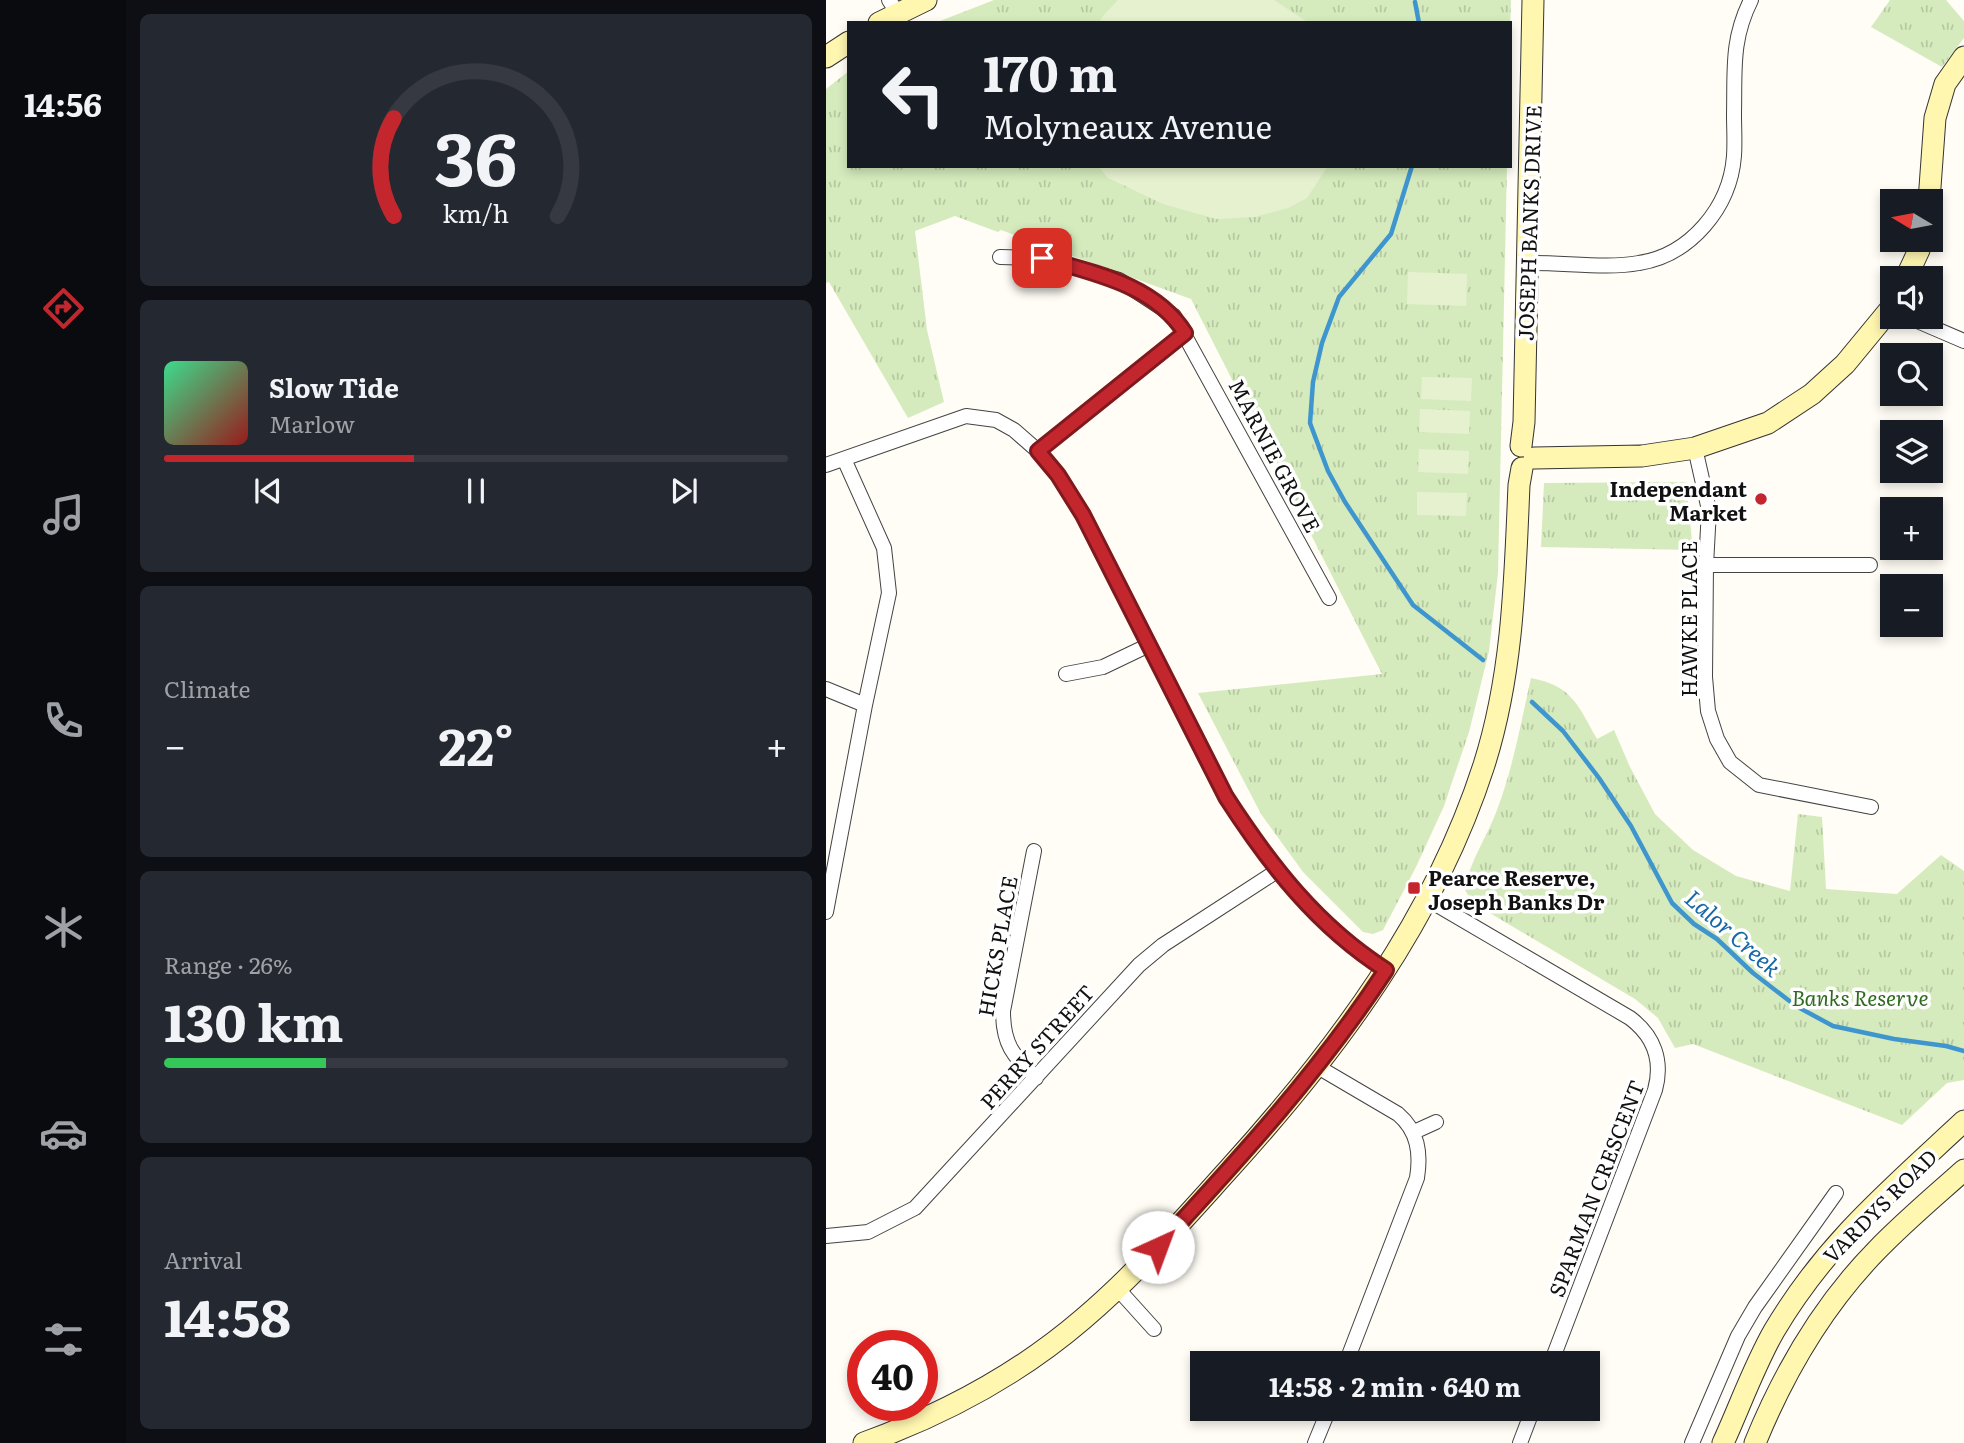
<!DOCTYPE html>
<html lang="en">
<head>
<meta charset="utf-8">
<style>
  body { margin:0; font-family:Literata,serif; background:#242831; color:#f1f3f6; height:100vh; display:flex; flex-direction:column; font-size:26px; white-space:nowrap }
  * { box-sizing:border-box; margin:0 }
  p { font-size:23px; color:#9ea1a6 }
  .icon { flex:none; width:38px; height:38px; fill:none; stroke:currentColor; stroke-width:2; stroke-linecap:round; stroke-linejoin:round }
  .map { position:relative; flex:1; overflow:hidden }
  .details { display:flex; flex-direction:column; gap:14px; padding:14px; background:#0d0f14; width:700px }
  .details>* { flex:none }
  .guide { position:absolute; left:21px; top:21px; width:665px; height:147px; border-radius:0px; box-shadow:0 4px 10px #0003; background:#171b24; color:#f1f3f6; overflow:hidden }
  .needle { width:46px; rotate:280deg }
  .tools { position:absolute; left:1054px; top:189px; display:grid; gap:14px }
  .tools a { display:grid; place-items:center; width:63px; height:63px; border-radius:0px; background:#171b24; box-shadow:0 4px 10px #0003; font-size:35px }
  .speed { position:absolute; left:21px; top:1330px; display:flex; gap:14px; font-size:35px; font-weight:700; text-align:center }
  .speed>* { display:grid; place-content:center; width:91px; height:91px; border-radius:50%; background:#171b24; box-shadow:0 4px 10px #0003; line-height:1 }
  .speed .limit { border:10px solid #d22; background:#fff; color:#111 }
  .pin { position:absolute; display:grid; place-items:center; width:60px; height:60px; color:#fff; margin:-30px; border-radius:14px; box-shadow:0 4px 10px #0006 }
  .me { position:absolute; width:77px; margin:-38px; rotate:43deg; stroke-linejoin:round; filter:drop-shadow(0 0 5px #0008) }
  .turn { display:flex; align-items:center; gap:24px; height:147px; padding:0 21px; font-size:32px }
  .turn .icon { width:91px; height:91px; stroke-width:2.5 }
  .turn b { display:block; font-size:49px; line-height:60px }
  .big { font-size:52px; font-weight:700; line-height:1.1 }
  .details .tile { flex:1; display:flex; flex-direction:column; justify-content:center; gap:10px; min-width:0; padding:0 24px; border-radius:10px; background:#242831 }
  .details .dial { align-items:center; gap:0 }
  .dial svg { height:182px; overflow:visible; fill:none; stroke:#363941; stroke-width:7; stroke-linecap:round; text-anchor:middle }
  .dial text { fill:#f1f3f6; stroke:none }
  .song { display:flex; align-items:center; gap:21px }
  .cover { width:84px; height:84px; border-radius:10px; background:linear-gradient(135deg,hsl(150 70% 55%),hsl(0 70% 35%)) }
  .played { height:7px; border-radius:4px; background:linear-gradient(90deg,#c4262e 40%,#363941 40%) }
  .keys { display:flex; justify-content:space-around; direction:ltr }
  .heat { display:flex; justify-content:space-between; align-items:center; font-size:38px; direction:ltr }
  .charge { height:10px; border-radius:5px; background:linear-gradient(90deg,#34c759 26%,#363941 0) }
  .trip { position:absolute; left:364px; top:1351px; width:410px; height:70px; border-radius:0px; background:#171b24; box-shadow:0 4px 10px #0003; font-weight:700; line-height:70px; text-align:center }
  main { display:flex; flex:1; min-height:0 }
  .tabs { display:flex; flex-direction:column; width:126px; justify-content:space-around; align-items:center; background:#090b0e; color:#9ea1a6 }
  .tabs .icon { width:49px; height:49px }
  .tabs .current { color:#c4262e }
  .tabs b { font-size:32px; color:#f1f3f6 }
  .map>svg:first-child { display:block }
  .grass { fill:url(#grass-tufts) }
  .pitch { fill:#e6f2cf }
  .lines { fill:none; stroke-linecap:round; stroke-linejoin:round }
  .stream { stroke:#3f96cf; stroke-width:4.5 }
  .street-casing { stroke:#444; stroke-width:16 }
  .secondary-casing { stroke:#333; stroke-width:23 }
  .street { stroke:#fff; stroke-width:14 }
  .secondary { stroke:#fff6b0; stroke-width:21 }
  .route-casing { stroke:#7f191e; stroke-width:18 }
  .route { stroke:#c4262e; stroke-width:12 }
  .poi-dot { fill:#c4262e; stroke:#fff; stroke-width:2.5 }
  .labels { text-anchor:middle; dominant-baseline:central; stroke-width:7; stroke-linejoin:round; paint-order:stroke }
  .street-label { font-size:21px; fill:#111; stroke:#fff }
  .poi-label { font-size:21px; font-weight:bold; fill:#111; stroke:#fff; text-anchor:end }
  .park-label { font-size:21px; font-style:italic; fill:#2f6b1f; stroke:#fff }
  .water-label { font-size:23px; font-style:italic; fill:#1768a6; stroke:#fff }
</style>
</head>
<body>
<main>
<nav class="tabs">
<b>14:56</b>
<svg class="icon current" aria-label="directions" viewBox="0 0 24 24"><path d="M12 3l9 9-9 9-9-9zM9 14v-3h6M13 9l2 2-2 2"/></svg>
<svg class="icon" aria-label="music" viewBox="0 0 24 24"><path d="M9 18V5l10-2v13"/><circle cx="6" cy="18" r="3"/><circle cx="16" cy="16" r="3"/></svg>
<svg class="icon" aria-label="phone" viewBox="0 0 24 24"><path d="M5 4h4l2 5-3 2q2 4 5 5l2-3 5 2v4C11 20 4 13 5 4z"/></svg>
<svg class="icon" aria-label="climate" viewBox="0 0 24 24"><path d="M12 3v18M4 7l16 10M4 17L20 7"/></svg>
<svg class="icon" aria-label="car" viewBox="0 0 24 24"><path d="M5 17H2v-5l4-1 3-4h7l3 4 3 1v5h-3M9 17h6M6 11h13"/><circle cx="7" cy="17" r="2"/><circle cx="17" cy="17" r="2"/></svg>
<svg class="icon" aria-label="filters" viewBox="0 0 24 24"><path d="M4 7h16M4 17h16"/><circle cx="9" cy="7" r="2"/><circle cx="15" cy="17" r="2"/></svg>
</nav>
<section class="details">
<div class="tile dial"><svg viewBox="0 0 100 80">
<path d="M14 69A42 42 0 1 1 86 69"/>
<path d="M14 69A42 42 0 0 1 14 26" stroke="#c4262e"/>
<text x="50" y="56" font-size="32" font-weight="700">36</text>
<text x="50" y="72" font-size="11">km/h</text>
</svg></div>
<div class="tile">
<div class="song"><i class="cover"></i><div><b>Slow Tide</b><p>Marlow</p></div></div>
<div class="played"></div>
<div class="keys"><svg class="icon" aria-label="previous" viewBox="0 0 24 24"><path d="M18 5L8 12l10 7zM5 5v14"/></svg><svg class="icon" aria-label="pause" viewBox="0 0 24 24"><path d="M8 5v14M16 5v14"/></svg><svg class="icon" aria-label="next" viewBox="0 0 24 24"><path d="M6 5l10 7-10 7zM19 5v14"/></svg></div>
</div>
<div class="tile"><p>Climate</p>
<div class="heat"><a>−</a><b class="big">22°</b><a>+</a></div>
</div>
<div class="tile"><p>Range · 26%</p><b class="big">130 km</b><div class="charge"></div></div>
<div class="tile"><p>Arrival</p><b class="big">14:58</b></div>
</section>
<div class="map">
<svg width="1138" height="1443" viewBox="0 0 1138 1443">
  <defs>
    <pattern id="grass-tufts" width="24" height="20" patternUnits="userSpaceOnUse" patternTransform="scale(1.75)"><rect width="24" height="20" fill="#d5ebbd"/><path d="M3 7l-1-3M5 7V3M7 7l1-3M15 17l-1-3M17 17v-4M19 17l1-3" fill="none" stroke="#b6c8a1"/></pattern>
  </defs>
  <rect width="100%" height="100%" fill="#fffdf5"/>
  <path class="grass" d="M168,0h517l-1,35v-12h-575z
    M1064,0h56l18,21v17l-22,29 -71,-40z
    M23,71v95h658l-9,407 -9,78 -20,81 -25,74 -28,61 -33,63 -10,4 -10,-2 -60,-60 -42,-58 -63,-121 184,-19 -191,-375 -190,-69 -3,2 -43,-16 -40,15 12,99 17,72 -36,16 -79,-136 -3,1v-194z
    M860,482l7,68 -152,-3 3,-64z
    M705,678c42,8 47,28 66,61l17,-9 16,37 25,47 38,36 43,26 54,15 8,-77 24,3 4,72 71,5 44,-39 23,16v209l-17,3 -45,42 -209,-81 -18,4 -17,-30 -23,-19 -162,-96 -8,-13c4,-28 22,-53 32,-80 16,-42 24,-88 34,-132z"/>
  <path class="pitch" d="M292,0h156l35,23h-210l4,-7z
    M272,166h230l-21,32 -19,10 -33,9 -39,2 -53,-15 -55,-26z
    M582,272l59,2 -1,32 -59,-2z
    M596,377l50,1 -1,23 -50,-2z
    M594,409l50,2 -1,23 -50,-2z
    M593,449l50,2 -1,23 -50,-2z
    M591,492l50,1 -1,23 -49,-1z"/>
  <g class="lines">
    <path class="stream" d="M589,2l4,21
      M586,166l-21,68 -52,63 -17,46 -9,39 -3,41 18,48 17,31 68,103 70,55
      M706,702l31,29 36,47 32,48 41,77 22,21 23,15 36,34 43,33 37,20 61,13 52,7 18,5"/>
    <g class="street-casing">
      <path id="street" d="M63,0l8,12
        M174,257l42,1 77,22 55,36 155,282
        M701,263c35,-1 79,6 112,0 51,-8 91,-55 95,-107 1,-14 0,-28 0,-42 1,-44 -3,-74 17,-114
        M1082,317l56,24
        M869,448l14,62 -3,55 -1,112 3,34 9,28 13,23 29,23 112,22
        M212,451l147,-118
        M0,465l140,-49 30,4 18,10 24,21 20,24 25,40 143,282c44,68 91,129 160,173
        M880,565h164
        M240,674l37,-7 46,-22
        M0,689l39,16
        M208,851l-31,160c0,34 10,44 33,67
        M601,899l203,119c24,18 33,43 25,72l-104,273
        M0,912l39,-207 24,-112 -5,-45 -40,-89
        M492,1067l80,47c20,17 23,39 19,64l-71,185
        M588,1132l22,-10
        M0,1236l42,-4 47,-24 224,-243 24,-20 114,-74
        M291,1288l37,41
        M489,1443l14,-34
        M694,1443l13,-34
        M866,1443l46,-107 17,-29 81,-114"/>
    </g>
    <g class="secondary-casing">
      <path id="secondary" d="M53,23l47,-23
        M0,57l23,-15
        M1103,201l6,-83 10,-34 19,-27
        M1080,278l13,-28 2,-10
        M695,446l3,-24 9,-422
        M708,458l108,-2 53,-8 73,-25 44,-29 33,-30 47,-57
        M38,1443c78,-28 155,-69 219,-124 53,-45 99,-98 146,-150 108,-119 205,-249 255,-404 29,-91 31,-185 35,-280l3,-17
        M897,1443c17,-37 31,-77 51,-112 52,-88 117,-142 190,-210
        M929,1443c29,-71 68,-138 122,-193 27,-28 58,-54 87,-80"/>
    </g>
    <use href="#street" class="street"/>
    <use href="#secondary" class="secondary"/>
  </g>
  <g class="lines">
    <g class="route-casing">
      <path id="route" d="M216,258c52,15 113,27 143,75l-147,118 20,24 25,40 143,282c44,68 91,129 160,173 -66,101 -147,189 -228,277"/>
    </g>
    <use href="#route" class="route"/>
  </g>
  <g class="poi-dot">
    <circle cx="935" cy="499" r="7"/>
    <rect x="581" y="881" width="14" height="14" rx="3.5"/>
  </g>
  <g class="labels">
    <g class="street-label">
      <text transform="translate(702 223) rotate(-88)">JOSEPH BANKS DRIVE</text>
      <text transform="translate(450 455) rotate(62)">MARNIE GROVE</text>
      <text transform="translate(861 619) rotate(-90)">HAWKE PLACE</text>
      <text transform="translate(170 946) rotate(-80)">HICKS PLACE</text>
      <text transform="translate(210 1046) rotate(-48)">PERRY STREET</text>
      <text transform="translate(769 1188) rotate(-69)">SPARMAN CRESCENT</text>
      <text transform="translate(1053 1205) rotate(-45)">VARDYS ROAD</text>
    </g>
    <g class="poi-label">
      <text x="921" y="487">Independant<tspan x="921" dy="24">Market</tspan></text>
      <text x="602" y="876" text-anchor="start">Pearce Reserve,<tspan x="602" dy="24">Joseph Banks Dr</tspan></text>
    </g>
    <g class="park-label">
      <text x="1034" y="996">Banks Reserve</text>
    </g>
    <g class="water-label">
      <text transform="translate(908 932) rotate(41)">Lalor Creek</text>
    </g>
  </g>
</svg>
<div class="tools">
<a><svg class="needle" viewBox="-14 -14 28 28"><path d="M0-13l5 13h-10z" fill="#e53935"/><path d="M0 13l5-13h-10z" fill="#9ea1a6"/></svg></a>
<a><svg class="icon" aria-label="sound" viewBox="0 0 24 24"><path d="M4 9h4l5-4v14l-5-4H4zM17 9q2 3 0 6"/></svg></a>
<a><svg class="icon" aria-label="search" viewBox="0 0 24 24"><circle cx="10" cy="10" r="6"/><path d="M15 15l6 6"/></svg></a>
<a><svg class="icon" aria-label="layers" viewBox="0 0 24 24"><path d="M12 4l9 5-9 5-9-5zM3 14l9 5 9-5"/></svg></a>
<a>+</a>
<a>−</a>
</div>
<div class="speed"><div class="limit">40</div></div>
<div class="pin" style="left:216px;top:258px;background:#d93025"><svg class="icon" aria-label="arrive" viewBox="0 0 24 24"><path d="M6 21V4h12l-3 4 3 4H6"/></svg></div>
<svg class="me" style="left:332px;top:1247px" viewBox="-20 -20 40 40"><circle r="19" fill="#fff"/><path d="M0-13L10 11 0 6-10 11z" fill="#c4262e"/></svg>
<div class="trip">14:58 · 2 min · 640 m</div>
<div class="guide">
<div class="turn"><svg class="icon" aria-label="left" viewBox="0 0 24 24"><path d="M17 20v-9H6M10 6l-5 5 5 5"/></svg><div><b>170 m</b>Molyneaux Avenue</div></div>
</div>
</div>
</main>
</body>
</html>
